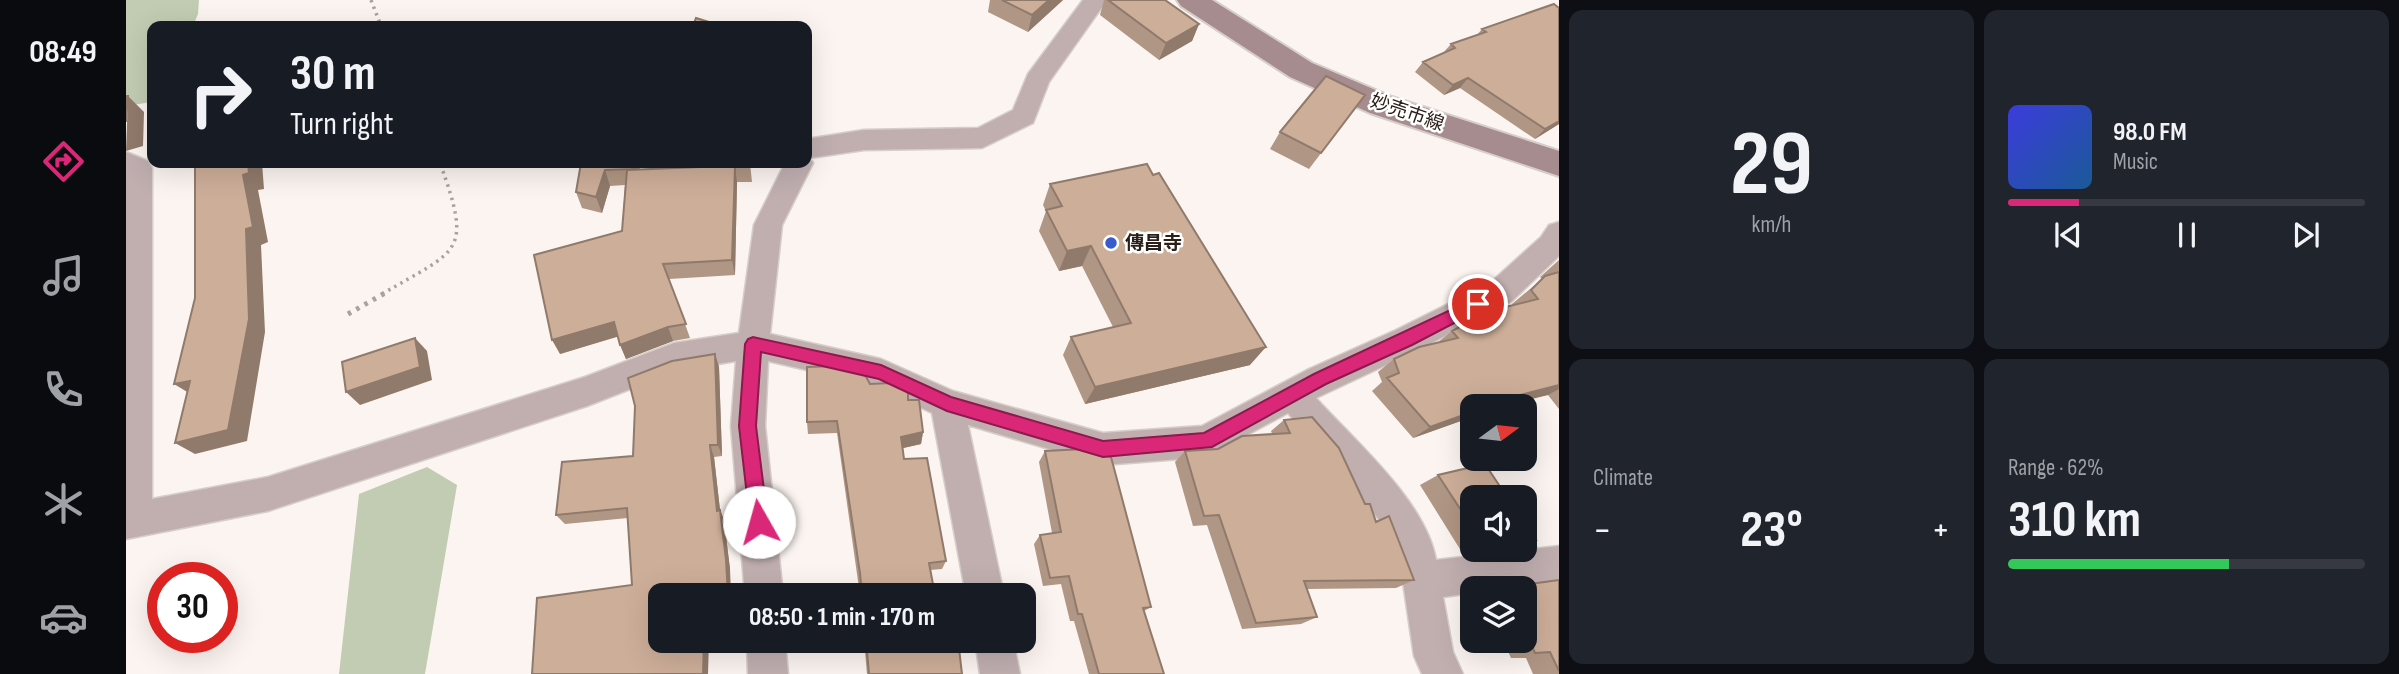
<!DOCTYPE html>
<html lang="en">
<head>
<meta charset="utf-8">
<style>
  body { margin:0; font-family:"Sofia Sans Condensed","Noto Sans JP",sans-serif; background:#20242c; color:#f1f3f6; height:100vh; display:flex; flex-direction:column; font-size:26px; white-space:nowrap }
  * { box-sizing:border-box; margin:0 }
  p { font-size:23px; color:#9ea1a6 }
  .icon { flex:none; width:38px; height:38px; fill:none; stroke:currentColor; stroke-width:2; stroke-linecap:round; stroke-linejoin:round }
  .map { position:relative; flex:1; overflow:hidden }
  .details { display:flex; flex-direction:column; gap:10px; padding:10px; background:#0d0f14; width:840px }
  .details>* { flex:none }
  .banner { position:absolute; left:21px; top:21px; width:665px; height:147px; border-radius:14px; box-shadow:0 7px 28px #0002; background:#171b24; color:#f1f3f6; overflow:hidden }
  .needle { width:46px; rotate:75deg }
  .controls { position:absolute; left:1334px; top:394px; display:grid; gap:14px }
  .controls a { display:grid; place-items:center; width:77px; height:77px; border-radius:14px; background:#171b24; box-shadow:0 7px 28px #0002; font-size:35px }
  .speed { position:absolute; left:21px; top:562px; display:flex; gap:14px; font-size:35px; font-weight:700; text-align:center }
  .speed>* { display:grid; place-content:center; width:91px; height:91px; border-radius:50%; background:#171b24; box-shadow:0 7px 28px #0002; line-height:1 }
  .speed .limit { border:10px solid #d22; background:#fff; color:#111 }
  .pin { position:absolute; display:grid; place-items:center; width:60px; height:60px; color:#fff; margin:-30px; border:4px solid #fff; border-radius:50%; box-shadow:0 2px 7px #0007 }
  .me { position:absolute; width:77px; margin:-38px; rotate:353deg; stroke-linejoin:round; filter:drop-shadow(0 0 5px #0008) }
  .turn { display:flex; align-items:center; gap:24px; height:147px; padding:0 28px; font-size:32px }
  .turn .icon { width:91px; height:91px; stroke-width:2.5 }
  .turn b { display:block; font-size:49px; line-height:60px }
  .big { font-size:52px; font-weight:700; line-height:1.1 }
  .details .card { flex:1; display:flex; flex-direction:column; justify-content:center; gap:10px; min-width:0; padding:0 24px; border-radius:14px; background:#20242c }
  .details .dial { align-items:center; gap:0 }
  .dial b { font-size:91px; line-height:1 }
  .song { display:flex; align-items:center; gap:21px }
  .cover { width:84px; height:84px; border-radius:10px; background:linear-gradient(135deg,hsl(240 70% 55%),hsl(210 70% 35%)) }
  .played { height:7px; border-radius:4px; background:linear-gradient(90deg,#db2777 20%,#363941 20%) }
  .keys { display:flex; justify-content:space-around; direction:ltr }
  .heat { display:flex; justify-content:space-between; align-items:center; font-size:38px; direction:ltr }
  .charge { height:10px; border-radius:5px; background:linear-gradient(90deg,#34c759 62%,#363941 0) }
  .details .tiles { flex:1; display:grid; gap:10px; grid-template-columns:repeat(2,1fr) }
  .trip { position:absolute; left:522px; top:583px; width:388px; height:70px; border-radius:14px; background:#171b24; box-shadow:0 7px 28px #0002; font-weight:700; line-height:70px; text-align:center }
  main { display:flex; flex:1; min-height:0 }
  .tab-bar { display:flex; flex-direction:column; width:126px; justify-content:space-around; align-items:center; background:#090b0e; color:#9ea1a6 }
  .tab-bar .icon { width:49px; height:49px }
  .tab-bar .on { color:#db2777 }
  .tab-bar b { font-size:32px; color:#f1f3f6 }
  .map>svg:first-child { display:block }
  .green { fill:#c2ccb3 }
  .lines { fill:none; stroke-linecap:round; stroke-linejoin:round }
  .street-casing { stroke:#d6cec9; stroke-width:3 }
  .secondary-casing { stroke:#d6cec9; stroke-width:4 }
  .path-far1 { stroke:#aba29d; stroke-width:3.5; stroke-dasharray:2.5 4.5; stroke-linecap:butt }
  .path { stroke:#aba29d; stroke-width:5; stroke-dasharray:3.5 6; stroke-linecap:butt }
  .street { fill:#c1afb0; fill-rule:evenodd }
  .secondary { fill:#a68c8e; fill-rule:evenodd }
  .wall { fill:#b09684 }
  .shaded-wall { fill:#907a6b }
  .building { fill:#cdae99; stroke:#907a6b; stroke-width:2 }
  .route { fill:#db2777; stroke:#8e194d; stroke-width:2 }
  .poi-dot { fill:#3a5bcc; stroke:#fff; stroke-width:2.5 }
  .labels { text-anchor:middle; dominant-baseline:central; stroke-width:5; stroke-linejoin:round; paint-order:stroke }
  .street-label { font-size:19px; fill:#2b2019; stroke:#fff }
  .poi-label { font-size:19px; font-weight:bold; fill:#2b2019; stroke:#fff; text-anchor:start }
</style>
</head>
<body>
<main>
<nav class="tab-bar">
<b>08:49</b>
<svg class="icon on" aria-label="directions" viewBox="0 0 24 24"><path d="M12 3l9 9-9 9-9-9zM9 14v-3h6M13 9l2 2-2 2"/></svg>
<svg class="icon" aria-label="music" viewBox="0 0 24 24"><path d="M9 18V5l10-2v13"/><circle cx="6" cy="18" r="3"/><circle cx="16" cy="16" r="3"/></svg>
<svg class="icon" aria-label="phone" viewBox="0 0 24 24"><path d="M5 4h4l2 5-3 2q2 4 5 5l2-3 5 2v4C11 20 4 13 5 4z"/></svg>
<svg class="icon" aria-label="climate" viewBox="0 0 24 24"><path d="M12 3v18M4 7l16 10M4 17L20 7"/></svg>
<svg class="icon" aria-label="car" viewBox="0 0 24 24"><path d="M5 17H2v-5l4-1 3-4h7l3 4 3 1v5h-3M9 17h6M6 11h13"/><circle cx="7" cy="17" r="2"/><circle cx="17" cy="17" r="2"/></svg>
</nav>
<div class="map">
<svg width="1433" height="674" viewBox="0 0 1433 674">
  <rect width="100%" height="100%" fill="#fbf4f0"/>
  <path class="green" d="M0,0h73l-1,14 -5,12h-41v76l-26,4z
    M301,467l30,18 -32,189h-86l20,-180z"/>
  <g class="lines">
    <g class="street-casing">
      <path id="street" d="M957,0h24l-58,82 -16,41 -51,25 -118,2 -54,8 3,5 -31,62 -12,109 111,25 72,32 150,42 99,-7 107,-57 87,-39 94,-47 51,-46 8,-12 10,-3v34l-47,45 -94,49 -102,48c40,44 110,104 120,162l123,-14v36l-45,6h-42v5l-29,4 10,55 10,22h-41l-8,-18 -16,-108 -15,-24 -95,-111 -82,44 -103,8 -135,-40 36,170h-38l-34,-182 -56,-27 -108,-25 -3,65 18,169h-38l-14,-169 5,-65 -60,10 -89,35 -319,105 -142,28v-387l22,9 4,7v331l116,-22 317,-100 89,-34 65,-10 15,-108 31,-62h22v-24l57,-9 114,-2 35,-18 15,-36z
        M621,640h38l3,34h-40z
        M849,640h38l7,34h-40z"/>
    </g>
    <g class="secondary-casing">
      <path id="secondary" d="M1051,0h35l100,63 80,34 167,54v25l-189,-63 -80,-36 -109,-71z"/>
    </g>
    <path class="path-far1" d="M245,0l10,26
      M256,294c77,-45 91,-40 58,-131"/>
    <path class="path" d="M222,314l37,-21"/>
    <use href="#street" class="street"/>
    <use href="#secondary" class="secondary"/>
  </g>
  <path class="wall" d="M864,0h73l-35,32 -40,-20z
    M978,0h61l34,24 -7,17 -33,19 -59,-45z
    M1433,8v116l-24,15 -75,-51 -16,7 -29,-23 8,-10 20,-9 8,-9 26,-9 5,-6z
    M1227,111l-44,58 -39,-20 10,-17z
    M455,163h59v6l60,-2v-4h50l2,19h-15l-2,93 -66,4 21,59 -17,3 -47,18 -9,-23 -57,18 62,-123 3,-46 -15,1 -8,27 -20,-5 -6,-16z
    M924,184l200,181 -165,39 -22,-49 8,-18 42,-10 -31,-61 -23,5 -20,-40 7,-20 -3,-6z
    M1433,260v149l-11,-14 -76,11v11l-59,21 -41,-47 10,-9 -4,-10 16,-13 43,-16 15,-12 61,-26 -1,-1 30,-25 -2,-2z
    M589,354l4,13 3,89 -8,1 6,53 4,10 6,49 -70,26 -28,-10 -4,-67 -63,6 -9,-9 77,-59z
    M744,384l38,16 15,32 -2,12 -18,4 1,11 42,102 -4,8 -12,1 5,25h-75l-23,-162 -29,1 -1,-12z
    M1158,420l81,84 49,76 -18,8 -89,1 10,28 -16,7 -59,5 -35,-104 -14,1 -18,-64 10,-11 33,-2 54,-15 -1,-3z
    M919,451l106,156 -7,4 20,63h-75l-15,-53h-4l-9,-37 -18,2 -9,-42 6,-9 12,-2 -13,-71z
    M1312,475l34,22v53h33l-42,4 -43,-69z
    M1433,580v94h-26l-7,-16h-15l-8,-18h21v-52h-36l14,-5h35z
    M738,640h94l4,34h-95z"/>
  <path class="shaded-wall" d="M923,0h14l-35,32 4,-17z
    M1073,24l-7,17 -33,19 7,-17z
    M1342,78l-8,10 -16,7 9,-10z
    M2,96l16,16 -1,34 -17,5z
    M1433,121v3l-24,15 10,-10z
    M122,163h14l2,26 -6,1 10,52 -7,3 4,87 -18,109 -52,13 -20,-11 71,-214 -3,-54z
    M507,163h7l-3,22 -5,-16z
    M609,167l2,15 -2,93 -3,-15z
    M479,170l5,16 -8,27 -6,-16z
    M965,246l-9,20 -23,5 8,-20z
    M488,322l6,14 -60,18 -8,-14z
    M542,327l5,14 -47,18 -6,-14z
    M289,338l12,13 5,29 -72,25 -14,-13z
    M1140,347l-16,18 -165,39 10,-17z
    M589,354l4,13 3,89 -4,-11z
    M64,381l4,15 -20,-12z
    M1433,385v4l-11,6 -44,11h-16l32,-11z
    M1346,412v5l-59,21 17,-11z
    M797,432l-2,12 -22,5 2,-12z
    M584,445l4,12 6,53 4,10 6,49 1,26h-3l-11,-84z
    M578,640h5l-1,34h-5z"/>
  <path class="building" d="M876,0h47l-17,15z
    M982,0h57l34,24 -33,19z
    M1428,4l5,4v113l-14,8 -77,-51 -15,7 -30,-23 32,-14 -4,-4 35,-12 -4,-3z
    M570,18l26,8h-29z
    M1200,76l39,19 -44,58 -41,-21z
    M0,96h2l-2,26z
    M69,163h53l1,10 -6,2 10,52 -7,2 3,90 -21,111 -53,13 15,-62 -16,3 21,-86z
    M455,163h52l-1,6 -27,1 -9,27 -20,-5z
    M574,163h49v3l-14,1 -3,93 -69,4 23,60 -18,3 -48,18 -6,-23 -62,18 -18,-85 88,-24 5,-61 73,-3z
    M1021,164l6,11 6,-2 107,174 -171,40 -24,-50 60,-14 -40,-77 -24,5 -21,-41 16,-4 -12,-22z
    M1433,272v113l-39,10 -32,11h-16v6l-42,15 -43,-49 12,-5 -5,-14 25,-12 39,-9 -6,-7 37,-20 49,-12 -7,-9 14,-14z
    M289,338l5,29 -74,25 -4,-30z
    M589,354l3,91h-8l7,66 3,-1 6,50 2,35h-68v45h44l-1,34h-171l5,-76 95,-13 -5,-77 -71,7 6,-53 71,-6 2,-50 -7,-28 44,-17z
    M709,366l29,7 6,11 21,-1 17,8v9h11l4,32 -22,5 3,22 23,-1 19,103 -17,2 6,32h-73l-2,-22 -23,-152 -30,1v-55z
    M1186,417l27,31 26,56h5l6,18 13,-6 25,64 -110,1 13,36 -61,6 -37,-108 -15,1 -19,-65 33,-2 24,-13 48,-3 -6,-13z
    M958,449l27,8 40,150 -8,1 21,66h-65l-17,-60h-4l-9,-38 -19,2 -10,-43 21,-3 -16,-81z
    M1359,464l22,33h-35v30l-34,-52z
    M1398,522l12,18 -12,1z
    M1433,580v91l-9,-19 -15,1 -11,-23v-42h-19l-3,-5h35z
    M740,640h92l4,34h-93z"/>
  <path class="route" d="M1352,297l5,2 2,5 -2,4 -71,37 -86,39 -114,63 -109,10 -156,-46 -68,-32 -118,-27 -5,74 12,96 -3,7 -6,2 -7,-2 -2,-7 -11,-96 6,-82 3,-5 5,-2 128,28 70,32 152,44 101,-8 110,-59z"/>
  <circle class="poi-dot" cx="985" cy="243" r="7"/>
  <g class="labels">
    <g class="street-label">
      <text transform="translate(1281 113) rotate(19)">妙売市線</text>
    </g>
    <g class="poi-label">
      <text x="999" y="243">傳昌寺</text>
    </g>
  </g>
</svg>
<div class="controls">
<a><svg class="needle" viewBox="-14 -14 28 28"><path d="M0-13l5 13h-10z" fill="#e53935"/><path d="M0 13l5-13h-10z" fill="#9ea1a6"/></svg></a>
<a><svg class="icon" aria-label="sound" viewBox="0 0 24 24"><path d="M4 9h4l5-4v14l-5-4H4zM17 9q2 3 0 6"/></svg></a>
<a><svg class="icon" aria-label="layers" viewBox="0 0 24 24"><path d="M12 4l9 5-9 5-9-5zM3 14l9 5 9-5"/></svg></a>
</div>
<div class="speed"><div class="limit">30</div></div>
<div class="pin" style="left:1352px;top:304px;background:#d93025"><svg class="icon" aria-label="arrive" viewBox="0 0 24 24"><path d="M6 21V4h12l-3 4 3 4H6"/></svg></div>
<svg class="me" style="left:633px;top:522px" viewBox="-20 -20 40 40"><circle r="19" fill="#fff"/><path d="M0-13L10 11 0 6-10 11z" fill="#db2777"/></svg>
<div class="trip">08:50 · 1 min · 170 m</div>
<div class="banner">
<div class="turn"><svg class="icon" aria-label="right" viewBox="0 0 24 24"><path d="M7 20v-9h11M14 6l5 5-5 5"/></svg><div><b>30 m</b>Turn right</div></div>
</div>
</div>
<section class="details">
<div class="tiles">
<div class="card dial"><b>29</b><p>km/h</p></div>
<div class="card">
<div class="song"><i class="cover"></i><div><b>98.0 FM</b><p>Music</p></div></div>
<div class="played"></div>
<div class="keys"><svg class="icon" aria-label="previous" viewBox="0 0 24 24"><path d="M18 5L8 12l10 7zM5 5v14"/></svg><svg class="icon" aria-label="pause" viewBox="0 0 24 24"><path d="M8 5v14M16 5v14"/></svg><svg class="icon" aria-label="next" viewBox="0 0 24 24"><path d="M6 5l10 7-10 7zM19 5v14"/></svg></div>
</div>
<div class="card"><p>Climate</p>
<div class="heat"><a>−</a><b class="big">23°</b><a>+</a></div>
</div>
<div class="card"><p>Range · 62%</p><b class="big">310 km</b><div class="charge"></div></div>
</div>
</section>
</main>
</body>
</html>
